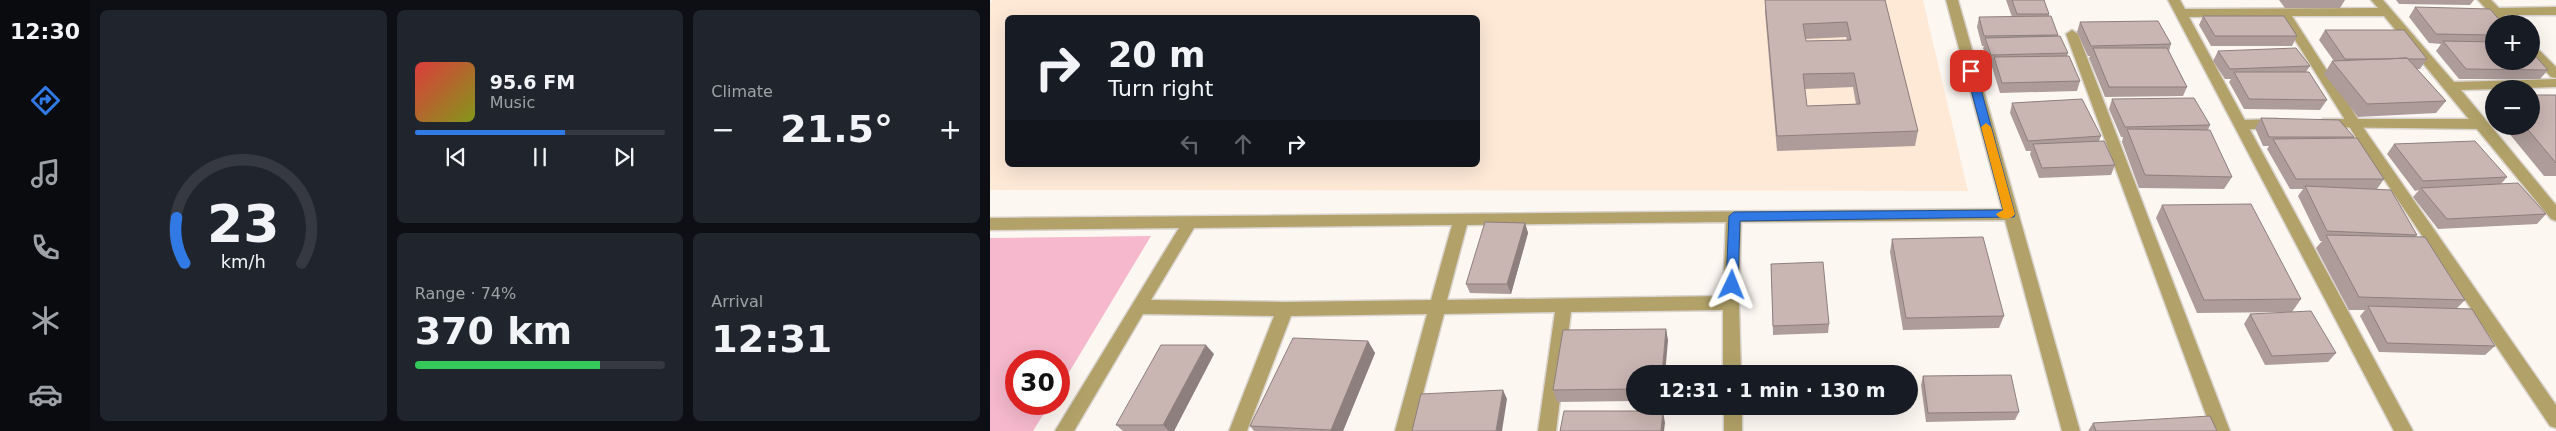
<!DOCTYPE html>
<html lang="en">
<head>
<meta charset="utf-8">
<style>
  body { margin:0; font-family:"DejaVu Sans",sans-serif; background:#20242c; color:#f1f3f6; height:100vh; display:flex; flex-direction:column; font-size:19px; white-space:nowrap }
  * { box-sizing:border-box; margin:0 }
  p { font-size:16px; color:#9ea1a6 }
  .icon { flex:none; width:28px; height:28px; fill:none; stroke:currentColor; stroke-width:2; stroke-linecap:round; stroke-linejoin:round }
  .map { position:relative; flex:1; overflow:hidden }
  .details { display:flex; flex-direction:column; gap:10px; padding:10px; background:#0d0f14; width:900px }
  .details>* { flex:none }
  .banner { position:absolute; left:15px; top:15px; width:475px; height:152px; border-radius:8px; box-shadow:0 5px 20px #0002; background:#171b24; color:#f1f3f6; overflow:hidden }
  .controls { position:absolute; left:1495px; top:15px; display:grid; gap:10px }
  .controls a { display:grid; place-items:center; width:55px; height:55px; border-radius:50%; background:#171b24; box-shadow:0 5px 20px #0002; font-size:25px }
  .speed { position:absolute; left:15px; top:350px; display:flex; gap:10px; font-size:25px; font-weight:700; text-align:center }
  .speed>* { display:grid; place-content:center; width:65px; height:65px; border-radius:50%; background:#171b24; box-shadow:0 5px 20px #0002; line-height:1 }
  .speed .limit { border:8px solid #d22; background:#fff; color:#111 }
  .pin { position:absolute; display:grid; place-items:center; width:42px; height:42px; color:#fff; margin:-21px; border-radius:10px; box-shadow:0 2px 8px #0006 }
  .me { position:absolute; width:55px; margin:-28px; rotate:2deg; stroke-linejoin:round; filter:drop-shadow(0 0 4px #0008) }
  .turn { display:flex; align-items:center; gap:18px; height:105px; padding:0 20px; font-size:22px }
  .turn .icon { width:65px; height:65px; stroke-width:2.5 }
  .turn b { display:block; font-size:35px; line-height:42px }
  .lanes { display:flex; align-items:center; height:48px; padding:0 20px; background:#0003; justify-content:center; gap:25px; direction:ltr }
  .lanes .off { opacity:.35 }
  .big { font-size:38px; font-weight:800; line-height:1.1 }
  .details .widget { flex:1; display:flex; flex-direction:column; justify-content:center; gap:8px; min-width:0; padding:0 18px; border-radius:8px; background:#20242c }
  .details .dial { align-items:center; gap:0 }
  .dial svg { height:130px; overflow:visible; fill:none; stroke:#363941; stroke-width:7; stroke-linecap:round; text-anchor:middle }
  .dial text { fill:#f1f3f6; stroke:none }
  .song { display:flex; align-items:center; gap:15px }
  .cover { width:60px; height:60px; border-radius:8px; background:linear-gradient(135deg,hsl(0 70% 55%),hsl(70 70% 35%)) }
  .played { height:5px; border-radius:2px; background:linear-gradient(90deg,#3179e5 60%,#363941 60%) }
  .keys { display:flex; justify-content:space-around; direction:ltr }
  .heat { display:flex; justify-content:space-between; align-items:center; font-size:28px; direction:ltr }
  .charge { height:8px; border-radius:4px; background:linear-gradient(90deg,#34c759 74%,#363941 0) }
  .details .tiles { flex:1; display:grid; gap:10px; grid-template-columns:repeat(3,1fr) }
  .widget:first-child { grid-row:span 2 }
  .trip { position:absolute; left:636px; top:365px; width:292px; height:50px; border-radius:25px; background:#171b24; box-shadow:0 5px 20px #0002; font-weight:800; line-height:50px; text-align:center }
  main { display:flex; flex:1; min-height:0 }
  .menu { display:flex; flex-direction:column; width:90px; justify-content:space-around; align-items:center; background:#090b0e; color:#9ea1a6 }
  .menu .icon { width:35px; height:35px }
  .menu .current { color:#3179e5 }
  .menu b { font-size:22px; color:#f1f3f6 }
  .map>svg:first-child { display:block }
  .built { fill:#fee9d7; fill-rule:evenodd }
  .green { fill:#f5b8cc }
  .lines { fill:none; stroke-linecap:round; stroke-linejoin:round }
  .lane-casing { stroke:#d9d3ce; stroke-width:3 }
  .street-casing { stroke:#d9d3ce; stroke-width:3 }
  .lane { fill:#b2a269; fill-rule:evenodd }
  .street { fill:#b2a269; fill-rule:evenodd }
  .wall { fill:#ad9c99; fill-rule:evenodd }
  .shaded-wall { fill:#8d7f7d }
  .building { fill:#c9b5b2; stroke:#8d7f7d; fill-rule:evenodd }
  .route { fill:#3179e5; stroke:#204f95 }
  .slow { fill:#f59e0b }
</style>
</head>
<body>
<main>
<nav class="menu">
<b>12:30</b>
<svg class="icon current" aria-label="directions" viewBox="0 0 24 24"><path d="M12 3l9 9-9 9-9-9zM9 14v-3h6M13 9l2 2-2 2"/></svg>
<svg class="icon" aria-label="music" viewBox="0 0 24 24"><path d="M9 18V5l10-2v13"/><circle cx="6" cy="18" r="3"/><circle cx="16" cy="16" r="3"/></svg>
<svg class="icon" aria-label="phone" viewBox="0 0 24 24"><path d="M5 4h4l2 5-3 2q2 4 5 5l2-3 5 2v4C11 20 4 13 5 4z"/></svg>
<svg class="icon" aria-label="climate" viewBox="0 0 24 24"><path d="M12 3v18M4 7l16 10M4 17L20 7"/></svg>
<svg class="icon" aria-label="car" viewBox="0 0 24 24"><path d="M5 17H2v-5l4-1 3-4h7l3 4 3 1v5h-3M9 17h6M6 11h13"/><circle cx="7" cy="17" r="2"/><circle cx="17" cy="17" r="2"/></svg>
</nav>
<section class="details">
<div class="tiles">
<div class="widget dial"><svg viewBox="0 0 100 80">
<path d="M14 69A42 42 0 1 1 86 69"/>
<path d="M14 69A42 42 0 0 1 9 41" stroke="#3179e5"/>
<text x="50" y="56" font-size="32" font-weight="700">23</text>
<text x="50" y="72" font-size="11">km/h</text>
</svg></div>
<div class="widget">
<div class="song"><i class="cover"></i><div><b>95.6 FM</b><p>Music</p></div></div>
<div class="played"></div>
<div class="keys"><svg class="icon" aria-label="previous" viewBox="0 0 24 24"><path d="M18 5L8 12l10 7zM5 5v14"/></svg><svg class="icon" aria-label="pause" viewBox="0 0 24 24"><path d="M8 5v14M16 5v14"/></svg><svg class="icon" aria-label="next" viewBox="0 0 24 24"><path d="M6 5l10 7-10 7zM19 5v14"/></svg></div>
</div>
<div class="widget"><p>Climate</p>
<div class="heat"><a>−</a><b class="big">21.5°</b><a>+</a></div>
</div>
<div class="widget"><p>Range · 74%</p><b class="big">370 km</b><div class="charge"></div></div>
<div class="widget"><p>Arrival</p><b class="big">12:31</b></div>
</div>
</section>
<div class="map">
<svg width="1566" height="431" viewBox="0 0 1566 431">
  <rect width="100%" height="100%" fill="#fdf7f2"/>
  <path class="built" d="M3,0h930l45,191 -978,-1v-187zM18,18h470v147h-470z"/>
  <path class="green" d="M161,236l-92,153v-28h-43v43h34l-17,27h-43v-193z"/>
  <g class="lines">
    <g class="lane-casing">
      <path id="lane" d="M1287,119l7,5 -2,3 -41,3 -7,-5 7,-5z
        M1333,119h158l7,5 -7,5 -163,-2 -2,-3z"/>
    </g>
    <g class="street-casing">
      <path id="street" d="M956,0h12l122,431h-18l-57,-211 -264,2 -2,81 2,71h-18v-64l-152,2 -15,119h-18l17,-119 -111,2 -31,117h-18l32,-117 -136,2 -44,115h-18l45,-115 -131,-2 -69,117h-19l124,-203 -189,2v-12l1012,-9zM736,222l-3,74 -276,4 20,-75zM462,225l-21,75 -146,2 -134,-2 43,-72z
        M1178,0h12l5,9 193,-1 -7,-8h12l71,82 102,-3v8l-95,3 95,115v16l-5,-2 -167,-203h-92l75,117 189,272v23l-6,-2 -193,-287 -77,-123 -91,1 224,414h-19z
        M1488,0h13l8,8 57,-1v8h-51l8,9h-13z
        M1082,30l6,4 152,397h-18l-146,-397z
        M1541,45l4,1 21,21v11l-5,-1 -20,-21z
        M734,406h18v25h-18z"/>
    </g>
    <use href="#lane" class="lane"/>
    <use href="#street" class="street"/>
  </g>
  <path class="wall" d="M775,0h120l33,131 -3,15 -138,5 -12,-139zM856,37l1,3 -41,1 -1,-2zM863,87l3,17 -49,2 -2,-17z
    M1016,0h38l5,14v3l9,18v2l10,16 -1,3 13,25 -3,10 -77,2 -8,-26v-2h-3l-6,-17 1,-2h-2l-5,-19 2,-10h33z
    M1289,0h66l-5,8h-55z
    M1406,0h78l-4,5 -71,-1z
    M1425,7l79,17v37l54,9 -8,9h-81l-23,-28 5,-7 -12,-1 -20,-26z
    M1213,16l94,20 -5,10h-81l-12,-21z
    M1090,22l91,22 -2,7 18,36 -4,9 -78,1 -16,-39 1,-2h-2l-11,-24z
    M1335,30l102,29 -7,10h-3l29,32 -10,12 -78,4 -34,-43 8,-13h2l-15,-21z
    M1228,51l92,15 -4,6 21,28 -7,10 -76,-1 -15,-27 2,-3h-6l-12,-18z
    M1566,95v81h-12l-41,-50h28z
    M1122,99l98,26 -2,5 24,47 -8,12 -85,-1 -17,-46 1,-5h-2l-12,-28z
    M1504,100v15l-6,-7z
    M1022,103l89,33 -2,5 16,24 -4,10 -72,3 -9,-24 1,-3h-5l-16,-38z
    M1271,118l93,19 -1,2 31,40 -7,10h-17l57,46 -2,2 50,63 -9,9 39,37 -10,9 -106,-3 -19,-36 5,-6h-16l-33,-62 6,-7h-2l-22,-45 5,-7h-13l-23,-40 2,-3h-6l-8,-18z
    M1404,144l113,33 -6,7 45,30 -9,10 -99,5 -25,-32 6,-7 -4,1 -28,-37z
    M1172,205l139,94 -9,13 -95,1 -41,-95z
    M535,223l3,10 -17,61 -41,-1 -4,-9z
    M902,239l112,77 -5,12 -96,2 -13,-78z
    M781,264l58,60 -1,9 -55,2z
    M1260,314l86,39 -8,9 -63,3 -21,-41z
    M676,329l2,12 -33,33v27l-78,1 -4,-12z
    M378,341l7,12 -32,78h-89l-4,-5z
    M224,354l-40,77h-51l-7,-6z
    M933,376l96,36 -4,8 -89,2 -5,-37z
    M1103,423l124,8h-129z"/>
  <path class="shaded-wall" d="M535,223l3,10 -17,61 -4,-10z
    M676,329l2,12 -3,33h-3z
    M378,341l7,12 -32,78h-12v-1z
    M216,345l8,9 -40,77h-5l-6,-6z
    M513,390l4,9 -5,32h-6z
    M673,411l2,12 -1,8h-3z"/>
  <path class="building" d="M775,0h120l33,131 -141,5zM857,22l4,18 -45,1 -3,-17zM864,73l6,31 -53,2 -4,-32z
    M1022,0h32l5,14h-32z
    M1425,7l75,2 13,15h-9v11l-58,-1z
    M1061,16l7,19 -74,1 -5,-19z
    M1213,16h81l13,20h-82z
    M1168,21l13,23 -80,2 -11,-24z
    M1335,30h79l23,29h-19l-1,-1 -21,1h-41z
    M1070,36l8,17 -77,2 -6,-17z
    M1453,41l51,1v19h37v-10l17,19 -82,-1z
    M1103,48h74l20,39h-78z
    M1306,48l14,18 -80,3 -12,-18z
    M1079,56l11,25 -78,2 -8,-26z
    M1417,58l39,43 -79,3 -35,-43z
    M1244,72h75l18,28 -78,-1z
    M1541,95h25v68l-31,-37h6z
    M1204,98l16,27 -85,2 -13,-28z
    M1092,99l19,37 -73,5 -16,-38z
    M1271,118l78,2 15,17h-85z
    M1137,129l83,1 22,47 -87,-2z
    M1367,138l27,41h-88l-23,-40z
    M1114,141l11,24 -73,3 -9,-24z
    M1485,141l32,36 -84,4 -29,-37z
    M1528,183l28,31 -99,5 -26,-31z
    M1315,186l86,4 26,45 -90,-4z
    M1261,204l50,95 -97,1 -42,-95z
    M495,222l40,1 -18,61h-41z
    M1336,235l99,2 40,63 -106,-3z
    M993,237l21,79 -98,2 -14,-79z
    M833,262l6,62 -56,2 -2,-62z
    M1378,306l104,3 23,37 -108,-3z
    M1321,311l25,42 -64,3 -22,-42z
    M676,329l-4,45h-27v15l-82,1 10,-60z
    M303,338l75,3 -37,89 -81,-4z
    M171,345h45l-43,80h-47z
    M1021,375l8,37 -91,1 -5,-37z
    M513,390l-7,41h-84l9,-37z
    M574,411h99l-2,20h-101z
    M1220,416l7,15h-121l-3,-8z"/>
  <path class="route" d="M981,68l5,3 39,143 -1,3 -274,4 -2,64 -2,4h-8l-2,-4 3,-69 5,-4 269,-2 -37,-139z"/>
  <path class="slow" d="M996,123l5,4 24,87c-3,6 -16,6 -19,0l7,-4 -22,-83z"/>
</svg>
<div class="controls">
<a>+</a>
<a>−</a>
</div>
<div class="speed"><div class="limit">30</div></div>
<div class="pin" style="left:981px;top:71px;background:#d93025"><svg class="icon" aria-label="arrive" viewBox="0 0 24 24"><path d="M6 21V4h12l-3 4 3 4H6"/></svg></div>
<svg class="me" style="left:742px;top:285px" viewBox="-20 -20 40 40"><path d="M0-17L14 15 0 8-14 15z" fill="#3179e5" stroke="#fff" stroke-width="4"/></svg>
<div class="trip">12:31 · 1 min · 130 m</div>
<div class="banner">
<div class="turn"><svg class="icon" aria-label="right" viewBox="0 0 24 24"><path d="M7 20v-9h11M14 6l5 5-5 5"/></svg><div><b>20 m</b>Turn right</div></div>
<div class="lanes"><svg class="icon off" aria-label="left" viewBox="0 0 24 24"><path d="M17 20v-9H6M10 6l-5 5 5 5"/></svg><svg class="icon off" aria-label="ahead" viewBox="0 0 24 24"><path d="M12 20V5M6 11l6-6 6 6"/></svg><svg class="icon" aria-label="right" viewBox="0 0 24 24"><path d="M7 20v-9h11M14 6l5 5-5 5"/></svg></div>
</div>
</div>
</main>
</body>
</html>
